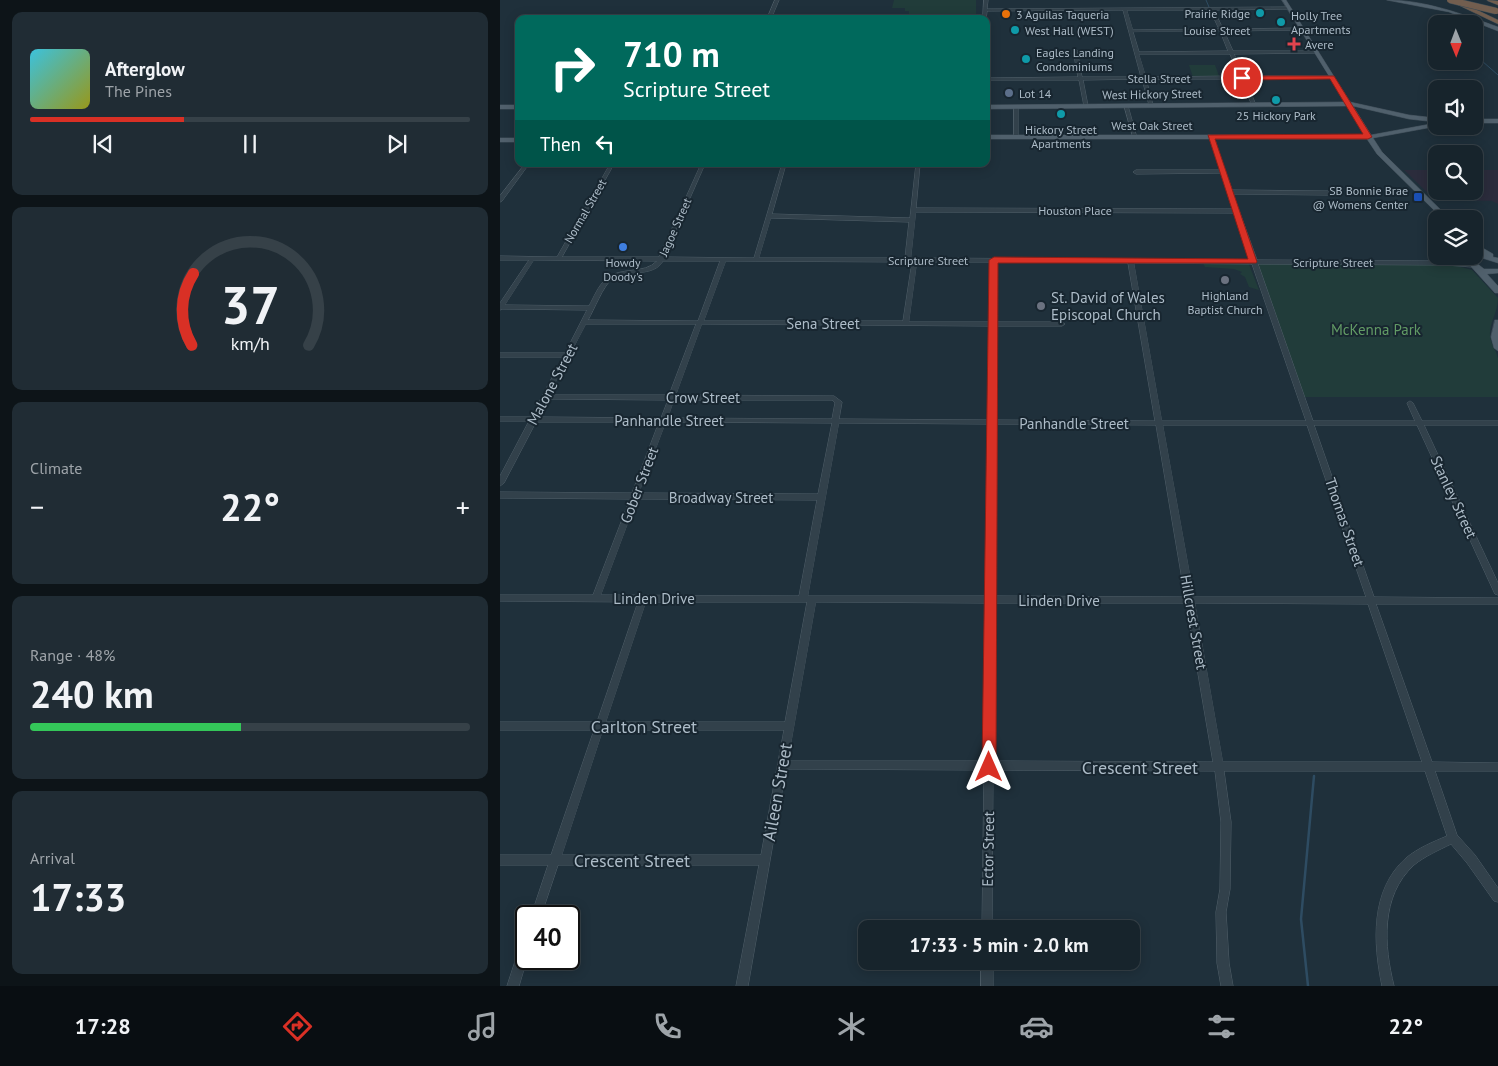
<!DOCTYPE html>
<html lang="en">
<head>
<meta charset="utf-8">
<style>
  body { margin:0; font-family:"PT Sans",sans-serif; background:#202c34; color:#f1f3f6; height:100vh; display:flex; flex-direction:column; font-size:19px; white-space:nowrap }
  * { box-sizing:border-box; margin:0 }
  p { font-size:16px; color:#9ea4a9 }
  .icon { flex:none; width:28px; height:28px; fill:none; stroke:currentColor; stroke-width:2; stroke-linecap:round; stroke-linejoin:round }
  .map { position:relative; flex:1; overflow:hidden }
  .drawer { display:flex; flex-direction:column; gap:12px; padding:12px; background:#0d1418; width:500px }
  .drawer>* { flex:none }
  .hud { position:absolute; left:15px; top:15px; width:475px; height:152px; border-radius:10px; box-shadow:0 2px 12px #0003,0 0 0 1px #364148; background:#00695c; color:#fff; overflow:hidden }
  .needle { width:32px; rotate:179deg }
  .tools { position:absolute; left:928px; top:15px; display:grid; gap:10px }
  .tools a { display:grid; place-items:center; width:55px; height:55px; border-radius:10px; background:#17242c; box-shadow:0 2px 12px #0003,0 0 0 1px #364148; font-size:25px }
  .speed { position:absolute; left:15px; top:905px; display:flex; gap:10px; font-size:25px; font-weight:700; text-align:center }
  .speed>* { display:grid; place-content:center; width:65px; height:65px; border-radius:50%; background:#17242c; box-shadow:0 2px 12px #0003,0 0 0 1px #364148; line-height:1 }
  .speed .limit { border:2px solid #111; border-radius:8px; background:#fff; color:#111 }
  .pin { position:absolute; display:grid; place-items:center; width:42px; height:42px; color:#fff; margin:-21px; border:2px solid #fff; border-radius:50%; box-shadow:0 1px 5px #0007 }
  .me { position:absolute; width:55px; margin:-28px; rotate:0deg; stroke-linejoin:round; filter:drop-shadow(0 0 4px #0008) }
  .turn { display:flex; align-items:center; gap:18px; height:105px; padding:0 25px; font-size:22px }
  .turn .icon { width:65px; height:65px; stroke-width:2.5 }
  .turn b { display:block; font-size:35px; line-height:42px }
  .then { display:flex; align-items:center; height:48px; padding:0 25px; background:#0003; gap:10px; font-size:19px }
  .big { font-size:38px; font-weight:600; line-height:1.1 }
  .drawer .tile { flex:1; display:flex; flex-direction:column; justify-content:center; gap:8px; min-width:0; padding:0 18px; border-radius:10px; background:#202c34 }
  .drawer .dial { align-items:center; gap:0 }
  .dial svg { height:130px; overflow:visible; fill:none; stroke:#364148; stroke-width:7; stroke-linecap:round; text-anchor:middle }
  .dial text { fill:#f1f3f6; stroke:none }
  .song { display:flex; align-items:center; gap:15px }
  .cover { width:60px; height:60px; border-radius:8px; background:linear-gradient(135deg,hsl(190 70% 55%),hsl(60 70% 35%)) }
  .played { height:5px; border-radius:2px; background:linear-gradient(90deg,#d93025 35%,#364148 35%) }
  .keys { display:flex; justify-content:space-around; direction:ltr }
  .heat { display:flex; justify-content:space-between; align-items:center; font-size:28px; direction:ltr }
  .charge { height:8px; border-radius:4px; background:linear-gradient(90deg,#34c759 48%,#364148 0) }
  .trip { position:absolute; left:358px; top:920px; width:282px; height:50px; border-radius:10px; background:#17242c; box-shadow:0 2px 12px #0003,0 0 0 1px #364148; font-weight:600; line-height:50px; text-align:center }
  .dock { display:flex; height:80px; justify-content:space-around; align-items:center; background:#090e12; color:#9ea4a9 }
  .dock .icon { width:35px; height:35px }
  .dock .on { color:#d93025 }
  .dock b { font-size:22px; color:#f1f3f6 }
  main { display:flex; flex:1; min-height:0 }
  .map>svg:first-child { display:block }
  .medical { fill:#2b2c3c }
  .green { fill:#213c3a }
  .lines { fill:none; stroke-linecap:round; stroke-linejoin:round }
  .stream-far1 { stroke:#2e4c62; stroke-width:1 }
  .stream { stroke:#2e4c62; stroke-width:2.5 }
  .minor-casing { stroke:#505f69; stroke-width:1 }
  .major-casing { stroke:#3f4d58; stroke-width:1 }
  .highway-casing { stroke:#3d4c56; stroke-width:1 }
  .minor { fill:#32414b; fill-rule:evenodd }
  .major { fill:#50606c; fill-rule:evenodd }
  .highway { fill:#725e4f; fill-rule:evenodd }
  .highway-bridge-casing { stroke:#3d4c56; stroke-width:7; stroke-linecap:butt }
  .highway-bridge { stroke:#725e4f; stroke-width:6 }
  .route { fill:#d93025; stroke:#8d1f18 }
  .culture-dot { fill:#0f9aa8; stroke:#182630; stroke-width:2 }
  .food-dot { fill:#e8710a; stroke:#182630; stroke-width:2 }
  .health-dot { fill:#e0444e; stroke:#182630; stroke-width:2 }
  .service-dot { fill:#5c6f8a; stroke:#182630; stroke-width:2 }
  .transit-dot { fill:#1a4fb4; stroke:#182630; stroke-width:2 }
  .shop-dot { fill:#3f7fe0; stroke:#182630; stroke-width:2 }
  .worship-dot { fill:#6b7280; stroke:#182630; stroke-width:2 }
  .labels { text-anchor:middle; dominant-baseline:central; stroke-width:4; stroke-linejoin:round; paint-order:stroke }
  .far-poi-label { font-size:12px; fill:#adbcc8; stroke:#182630; text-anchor:start }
  .far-street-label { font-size:12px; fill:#adbcc8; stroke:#182630 }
  .poi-label { font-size:15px; fill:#adbcc8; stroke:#182630; text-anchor:start }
  .street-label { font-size:15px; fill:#adbcc8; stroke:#182630 }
  .park-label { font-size:15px; fill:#629b65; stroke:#182630 }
  .near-street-label { font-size:18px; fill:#adbcc8; stroke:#182630 }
</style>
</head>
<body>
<main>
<section class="drawer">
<div class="tile">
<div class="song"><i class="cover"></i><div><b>Afterglow</b><p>The Pines</p></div></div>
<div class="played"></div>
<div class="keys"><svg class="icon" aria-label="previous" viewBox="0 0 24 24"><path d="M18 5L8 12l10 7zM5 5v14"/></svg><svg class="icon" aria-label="pause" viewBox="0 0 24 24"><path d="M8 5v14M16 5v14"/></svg><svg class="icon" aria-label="next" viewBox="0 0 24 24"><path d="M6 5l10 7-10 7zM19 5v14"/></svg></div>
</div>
<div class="tile dial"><svg viewBox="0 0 100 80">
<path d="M14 69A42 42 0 1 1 86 69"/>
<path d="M14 69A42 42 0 0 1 15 25" stroke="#d93025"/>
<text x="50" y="56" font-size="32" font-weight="700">37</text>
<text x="50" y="72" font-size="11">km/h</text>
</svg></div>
<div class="tile"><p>Climate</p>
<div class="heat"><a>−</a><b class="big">22°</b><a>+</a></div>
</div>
<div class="tile"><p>Range · 48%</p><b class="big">240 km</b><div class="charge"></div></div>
<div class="tile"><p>Arrival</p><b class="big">17:33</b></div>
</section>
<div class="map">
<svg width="998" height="986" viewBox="0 0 998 986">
  <rect width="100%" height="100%" fill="#1f303b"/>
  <path class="medical" d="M904,170h32v21h38v-21h24v34l-6,-3 -58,-2z"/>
  <path class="green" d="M394,0h82v19h-73l6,-2v-6h-4v-3h-13z
    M689,65h26l4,11 -26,1z
    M748,262l11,28 -10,-3 -4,-10 -5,-3 2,-2 -8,-3 -29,-2 -2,-4z
    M753,262l193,1 26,7 26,28c0,15 -9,24 -8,38 1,8 6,14 8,22 0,12 0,27 0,39h-196z"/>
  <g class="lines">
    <path class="stream-far1" d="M706,0l3,7
      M974,31l10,-2
      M982,61l16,14"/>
    <path class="stream" d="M808,986l-7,-67 13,-143"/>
    <g class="minor-casing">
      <path id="minor" d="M275,0h4l-8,19h-4z
        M484,0h4l-1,9 303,-2 1,2 -77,1 9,19 80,-1 2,1 -2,1 -79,1 9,20h84l2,1 -2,1 -83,1 10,22h88l2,1 -2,1 -87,1 11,26 -2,1 -2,-1 -12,-26h-94l7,26 -2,1 -2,-1 -7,-26 -59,1 5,26 -2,1 -2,-1 -5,-26h-93v-2l92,-1 -5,-27 2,-1 2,1 5,27h59l-18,-67 -136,1 -1,9v-1h-3zM627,10h83l9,19 -86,1zM720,31l8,20 -89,1 -6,-20zM639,54h91l9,22 -93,1z
        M624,105l4,1 9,32 -4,-1z
        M514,106l4,1v30l-2,1 -2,-1z
        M709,135l4,1 19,54 96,1 3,2 -3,2 -95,-1 24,66 189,1 26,2 3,2 -3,2 -26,-2 -188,-1 55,157h102l-8,-18 3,-2 3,2 9,18h76v4h-74l74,158v12l-3,-1 -1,-2 -77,-167h-103l60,172 124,1v6h-122l56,158 66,1v8h-63l22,64 18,20 23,33v14l-4,-1 -27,-38 -16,-19c-12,6 -26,12 -37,21 -34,31 -30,81 -20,121h-12c-9,-43 -12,-96 24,-128 12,-10 27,-16 41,-22l-22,-65h-201l7,51 -1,67 -4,23 3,51 4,23h-12l-4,-23 -1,-51 4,-23 1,-67 -6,-51 -222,-1 -1,159h-10l2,-159 -198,-1 -38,217h-12l23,-121h-201l-17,51h-10l17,-51h-48v-10h51l43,-125h-94v-8h97l41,-120 -138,-1v-6h93l37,-96 -130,-1v-6l132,1 27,-71h-123l-32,61 -4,3v-10l29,-55h-29v-4h31l32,-60h-63v-4h65l22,-43 -85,-1 -2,1v-7l29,-43h-29v-4l57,1 53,-93h4l-52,93h97l42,-93h4l-41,93 90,1 28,-94h4l-14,50 138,4 6,-54h4l-4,44 318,1 -13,-36 -85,1 -3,-2 3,-2h84l-11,-34zM416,212l319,1 16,47 -334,-2 -2,-1 -4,1zM271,218l138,4 -4,36h-146zM34,260l123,1c-13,14 -37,5 -51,18 -8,7 -12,18 -17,27l-84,-1zM163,261h57l-22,60 -110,-1c6,-10 15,-34 24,-41 14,-10 42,-1 51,-18zM226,261l186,1 -9,59h-199zM417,262h74l-1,60h-81zM497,262l131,1 27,158 -159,-1v-94h66l3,-2 -3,-2h-66zM634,263l118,1 54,157h-144zM86,324h110l-27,71h-120zM202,324l288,2 -1,94 -150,-1 3,-17 -8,-6 -158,-1zM47,399l121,1 -7,18 -123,-1zM174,400h158l3,3 -3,16 -164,-1zM166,422l166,1 -14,71 -179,-1zM339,423l150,1 -3,172h-178zM496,424l160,1 29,172 -190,-1zM663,425h144l59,172h-172zM137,499l180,1 -18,96 -198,-1zM146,602h161l-22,120h-179zM316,602l170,1 -2,158h-196zM495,603h191l27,159 -219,-1zM695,603l173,1 54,158h-199zM103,730h181l-23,125h-199z
        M25,164h4l-27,37 -2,1v-6z
        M26,940v19h1l-8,27h-12l13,-40 2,-4z
        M481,961h12v25h-12z"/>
    </g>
    <g class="major-casing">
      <path id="major" d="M782,0h4l64,102 59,13 27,3v4l-27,-3 -56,-13 18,29 65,-12v3h2l-65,12 9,14 68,67h-7l-66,-65 -10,-15h-381v-4h379l-18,-29 -361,3v-4l359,-3z
        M887,0c38,0 75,14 111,27v4l-49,-19z
        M0,105h19v4h-19z
        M974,119h24v4h-24z
        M0,138h19v4h-19z
        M974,243l19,11v3l5,1v5l-16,-5 -7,1 -1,2 10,8h14v4l-11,1 11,12v7h-3l-29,-32 2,-5 14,-2 -8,-6z
        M995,320h3v31l-4,-3 -3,-11z"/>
    </g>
    <g class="highway-casing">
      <path id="highway" d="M952,0h4l42,20v4l-46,-22z
        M987,0l11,1v4l-10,-4z"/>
    </g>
    <use href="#minor" class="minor"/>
    <use href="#major" class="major"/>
    <use href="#highway" class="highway"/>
    <g class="highway-bridge-casing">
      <path id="highway-bridge" d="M950,0l46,11"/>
    </g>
    <use href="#highway-bridge" class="highway-bridge"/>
  </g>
  <path class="route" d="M740,76h94l38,61 -4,2h-153l42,123 -1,1h-258l-2,504 -2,5 -5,2 -5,-2 -2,-5 7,-507 5,-3 254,2 -40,-124 155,-1 -33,-55 -88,1 -3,-2z"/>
  <g class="culture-dot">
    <circle cx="760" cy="13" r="5"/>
    <circle cx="781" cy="22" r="5"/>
    <circle cx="515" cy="30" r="5"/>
    <circle cx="526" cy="59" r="5"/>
    <circle cx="776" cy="100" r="5"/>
    <circle cx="561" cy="114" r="5"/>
  </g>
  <circle class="food-dot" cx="506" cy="14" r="5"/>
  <path class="health-dot" d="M791.5 36.5h5v5h5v5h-5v5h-5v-5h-5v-5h5z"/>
  <circle class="service-dot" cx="509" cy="93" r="5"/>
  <rect class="transit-dot" x="913" y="192" width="10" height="10" rx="2.5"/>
  <circle class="shop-dot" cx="123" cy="247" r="5"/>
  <g class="worship-dot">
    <circle cx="725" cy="280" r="5"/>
    <circle cx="541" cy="306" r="5"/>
  </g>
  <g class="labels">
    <g class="far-poi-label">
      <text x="750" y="13" text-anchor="end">Prairie Ridge</text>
      <text x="516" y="14">3 Aguilas Taqueria</text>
      <text x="791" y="15">Holly Tree<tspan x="791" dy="14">Apartments</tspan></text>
      <text x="525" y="30">West Hall (WEST)</text>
      <text x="805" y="44">Avere</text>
      <text x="536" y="52">Eagles Landing<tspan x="536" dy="14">Condominiums</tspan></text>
      <text x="519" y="93">Lot 14</text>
      <text x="776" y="115" text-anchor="middle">25 Hickory Park</text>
      <text x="561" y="129" text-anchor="middle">Hickory Street<tspan x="561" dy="14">Apartments</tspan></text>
      <text x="908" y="190" text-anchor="end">SB Bonnie Brae<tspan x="908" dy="14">@ Womens Center</tspan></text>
      <text x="123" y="262" text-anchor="middle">Howdy<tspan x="123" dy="14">Doody's</tspan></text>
      <text x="725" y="295" text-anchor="middle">Highland<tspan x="725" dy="14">Baptist Church</tspan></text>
    </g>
    <g class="far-street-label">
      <text x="717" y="30">Louise Street</text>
      <text x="659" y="78">Stella Street</text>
      <text transform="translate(652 94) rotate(-1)">West Hickory Street</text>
      <text x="652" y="125">West Oak Street</text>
      <text x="575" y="210">Houston Place</text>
      <text transform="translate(85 211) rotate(-60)">Normal Street</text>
      <text transform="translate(175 227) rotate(-66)">Jagoe Street</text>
      <text x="428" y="260">Scripture Street</text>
      <text x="833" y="262">Scripture Street</text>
    </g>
    <g class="poi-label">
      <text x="551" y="297">St. David of Wales<tspan x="551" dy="17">Episcopal Church</tspan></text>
    </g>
    <g class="street-label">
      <text x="323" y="323">Sena Street</text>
      <text transform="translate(52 384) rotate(-62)">Malone Street</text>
      <text x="203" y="397">Crow Street</text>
      <text x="169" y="420">Panhandle Street</text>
      <text x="574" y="423">Panhandle Street</text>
      <text transform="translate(139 485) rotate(-69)">Gober Street</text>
      <text x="221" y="497">Broadway Street</text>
      <text transform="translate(954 497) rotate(65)">Stanley Street</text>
      <text transform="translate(845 522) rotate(71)">Thomas Street</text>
      <text x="154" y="598">Linden Drive</text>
      <text x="559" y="600">Linden Drive</text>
      <text transform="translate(694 622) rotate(80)">Hillcrest Street</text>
      <text transform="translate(488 849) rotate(-89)">Ector Street</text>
    </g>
    <g class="park-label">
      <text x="876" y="329">McKenna Park</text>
    </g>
    <g class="near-street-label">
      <text x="144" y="726">Carlton Street</text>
      <text x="640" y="767">Crescent Street</text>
      <text transform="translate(277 792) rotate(-80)">Aileen Street</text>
      <text x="132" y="860">Crescent Street</text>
    </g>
  </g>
</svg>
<div class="tools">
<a><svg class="needle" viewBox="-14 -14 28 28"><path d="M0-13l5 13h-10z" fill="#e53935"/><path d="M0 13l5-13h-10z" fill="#9ea4a9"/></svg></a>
<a><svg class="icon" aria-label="sound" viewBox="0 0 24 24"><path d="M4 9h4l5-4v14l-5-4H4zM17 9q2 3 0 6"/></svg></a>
<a><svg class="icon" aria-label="search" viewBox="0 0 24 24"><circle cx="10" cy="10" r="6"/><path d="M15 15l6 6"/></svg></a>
<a><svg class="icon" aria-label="layers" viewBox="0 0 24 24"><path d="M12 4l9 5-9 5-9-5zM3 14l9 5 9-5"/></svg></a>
</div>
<div class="speed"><div class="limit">40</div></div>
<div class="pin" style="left:742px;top:78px;background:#d93025"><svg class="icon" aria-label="arrive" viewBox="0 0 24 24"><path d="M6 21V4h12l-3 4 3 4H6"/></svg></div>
<svg class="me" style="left:489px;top:767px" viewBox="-20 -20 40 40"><path d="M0-17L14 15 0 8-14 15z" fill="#d93025" stroke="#fff" stroke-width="4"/></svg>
<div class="trip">17:33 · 5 min · 2.0 km</div>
<div class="hud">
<div class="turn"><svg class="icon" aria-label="right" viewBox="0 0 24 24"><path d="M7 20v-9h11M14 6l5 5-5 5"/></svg><div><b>710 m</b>Scripture Street</div></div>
<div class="then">Then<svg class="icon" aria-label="left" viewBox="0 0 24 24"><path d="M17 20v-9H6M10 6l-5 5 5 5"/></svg></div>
</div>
</div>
</main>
<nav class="dock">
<b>17:28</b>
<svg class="icon on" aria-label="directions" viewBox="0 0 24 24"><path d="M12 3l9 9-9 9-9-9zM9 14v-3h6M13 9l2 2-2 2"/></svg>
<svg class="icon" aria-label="music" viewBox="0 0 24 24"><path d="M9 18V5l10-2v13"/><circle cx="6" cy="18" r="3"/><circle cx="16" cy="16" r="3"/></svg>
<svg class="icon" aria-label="phone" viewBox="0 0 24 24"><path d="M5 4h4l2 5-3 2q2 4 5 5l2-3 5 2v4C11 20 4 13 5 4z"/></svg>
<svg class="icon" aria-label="climate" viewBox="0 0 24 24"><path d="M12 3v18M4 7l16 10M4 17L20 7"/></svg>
<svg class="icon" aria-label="car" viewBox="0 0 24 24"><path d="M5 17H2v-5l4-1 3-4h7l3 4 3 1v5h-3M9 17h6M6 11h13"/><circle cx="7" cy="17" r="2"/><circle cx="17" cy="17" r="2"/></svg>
<svg class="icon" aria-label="filters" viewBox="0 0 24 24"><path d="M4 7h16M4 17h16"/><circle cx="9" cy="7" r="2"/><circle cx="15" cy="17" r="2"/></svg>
<b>22°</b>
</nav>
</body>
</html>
